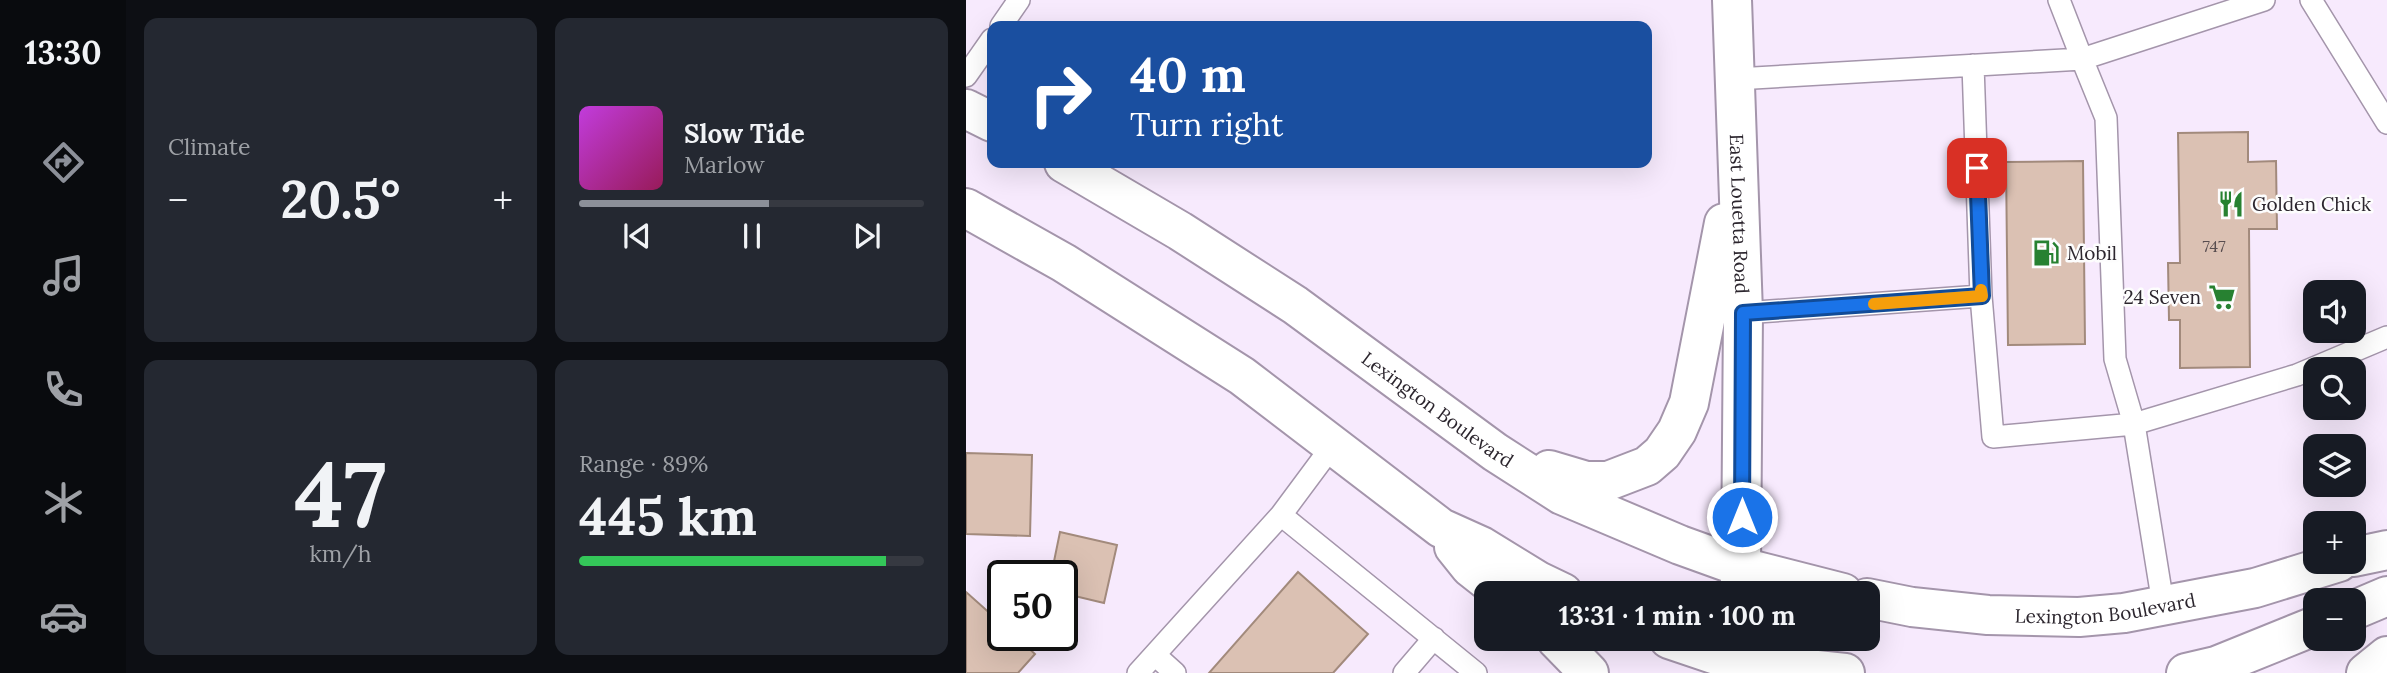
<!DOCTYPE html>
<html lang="en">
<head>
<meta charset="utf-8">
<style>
  body { margin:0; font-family:Lora,serif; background:#242831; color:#f1f3f6; height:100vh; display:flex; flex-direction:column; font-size:26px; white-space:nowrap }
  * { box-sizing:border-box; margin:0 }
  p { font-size:23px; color:#9ea1a6 }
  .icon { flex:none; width:38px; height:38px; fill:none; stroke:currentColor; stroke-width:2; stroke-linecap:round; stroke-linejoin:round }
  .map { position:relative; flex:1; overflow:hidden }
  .details { display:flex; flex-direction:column; gap:18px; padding:18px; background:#0d0f14; width:840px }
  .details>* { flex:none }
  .guide { position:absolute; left:21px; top:21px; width:665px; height:147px; border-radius:14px; box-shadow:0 7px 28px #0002; background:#1a4fa0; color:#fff; overflow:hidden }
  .buttons { position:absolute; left:1337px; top:280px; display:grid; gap:14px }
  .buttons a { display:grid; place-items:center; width:63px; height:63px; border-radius:14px; background:#171b24; box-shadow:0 7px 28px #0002; font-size:35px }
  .speed { position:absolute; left:21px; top:560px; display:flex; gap:14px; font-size:35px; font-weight:700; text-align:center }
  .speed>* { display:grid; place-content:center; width:91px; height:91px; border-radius:50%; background:#171b24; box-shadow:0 7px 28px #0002; line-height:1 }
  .speed .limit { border:4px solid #111; border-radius:10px; background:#fff; color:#111 }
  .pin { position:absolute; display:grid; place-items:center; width:60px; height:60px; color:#fff; margin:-30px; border-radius:14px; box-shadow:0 4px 10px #0006 }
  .me { position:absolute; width:77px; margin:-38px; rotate:0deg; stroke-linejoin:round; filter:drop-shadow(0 0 5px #0008) }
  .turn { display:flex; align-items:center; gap:24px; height:147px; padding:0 28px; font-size:32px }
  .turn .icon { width:91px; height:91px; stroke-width:2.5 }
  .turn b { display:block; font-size:49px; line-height:60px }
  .big { font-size:52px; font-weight:700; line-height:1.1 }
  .details .card { flex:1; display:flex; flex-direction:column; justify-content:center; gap:10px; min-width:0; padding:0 24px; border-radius:14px; background:#242831 }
  .details .dial { align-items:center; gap:0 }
  .dial b { font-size:91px; line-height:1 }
  .song { display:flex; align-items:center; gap:21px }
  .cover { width:84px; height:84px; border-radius:10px; background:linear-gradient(135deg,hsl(290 70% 55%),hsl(330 70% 35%)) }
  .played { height:7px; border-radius:4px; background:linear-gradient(90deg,#8c9099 55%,#363941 55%) }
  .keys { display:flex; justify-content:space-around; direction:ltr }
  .heat { display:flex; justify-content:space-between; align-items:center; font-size:38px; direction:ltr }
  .charge { height:10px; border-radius:5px; background:linear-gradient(90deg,#34c759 89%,#363941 0) }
  .details .tiles { flex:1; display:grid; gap:18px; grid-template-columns:repeat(2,1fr) }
  .trip { position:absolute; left:508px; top:581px; width:406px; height:70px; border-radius:14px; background:#171b24; box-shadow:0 7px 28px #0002; font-weight:700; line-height:70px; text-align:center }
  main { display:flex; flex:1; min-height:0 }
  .tab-bar { display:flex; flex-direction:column; width:126px; justify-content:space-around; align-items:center; background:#090b0e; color:#9ea1a6 }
  .tab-bar .icon { width:49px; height:49px }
  .tab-bar .selected { color:#8c9099 }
  .tab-bar b { font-size:32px; color:#f1f3f6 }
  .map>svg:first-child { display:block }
  .building { fill:#dbc1b3; stroke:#a28a7c; stroke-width:2 }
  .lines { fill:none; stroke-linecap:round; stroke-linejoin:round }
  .lane-casing { stroke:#a495ab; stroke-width:24 }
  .secondary-casing { stroke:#a495ab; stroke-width:42 }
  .lane { stroke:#fff; stroke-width:21 }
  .secondary { stroke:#fff; stroke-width:38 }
  .route-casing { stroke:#114b97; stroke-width:18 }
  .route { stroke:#1a73e8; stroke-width:12 }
  .slow { stroke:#f59e0b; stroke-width:12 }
  .labels { text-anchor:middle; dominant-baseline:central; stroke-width:5; stroke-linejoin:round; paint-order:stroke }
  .number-label { font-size:16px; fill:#584d4f }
  .poi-label { font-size:19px; fill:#2c262e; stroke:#fdfdfd; text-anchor:start }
  .street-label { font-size:19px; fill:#2c262e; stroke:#fdfdfd }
</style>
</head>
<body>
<main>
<nav class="tab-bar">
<b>13:30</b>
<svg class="icon selected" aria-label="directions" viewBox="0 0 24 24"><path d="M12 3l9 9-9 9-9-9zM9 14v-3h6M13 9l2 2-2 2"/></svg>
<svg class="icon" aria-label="music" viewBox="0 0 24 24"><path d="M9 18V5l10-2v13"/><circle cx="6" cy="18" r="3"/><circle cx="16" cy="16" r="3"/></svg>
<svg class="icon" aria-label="phone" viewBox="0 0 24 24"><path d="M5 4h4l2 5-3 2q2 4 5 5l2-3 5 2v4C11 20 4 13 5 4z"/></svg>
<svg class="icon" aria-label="climate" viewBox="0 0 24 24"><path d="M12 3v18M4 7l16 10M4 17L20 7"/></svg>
<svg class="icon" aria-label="car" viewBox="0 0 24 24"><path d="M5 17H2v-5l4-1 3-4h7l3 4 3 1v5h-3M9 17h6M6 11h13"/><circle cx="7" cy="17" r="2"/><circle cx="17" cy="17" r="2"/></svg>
</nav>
<section class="details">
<div class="tiles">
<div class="card"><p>Climate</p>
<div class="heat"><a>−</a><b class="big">20.5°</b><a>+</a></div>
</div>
<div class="card">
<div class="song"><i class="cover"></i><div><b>Slow Tide</b><p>Marlow</p></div></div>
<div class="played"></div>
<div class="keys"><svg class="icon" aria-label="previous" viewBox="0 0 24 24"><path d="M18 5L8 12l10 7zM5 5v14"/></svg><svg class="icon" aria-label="pause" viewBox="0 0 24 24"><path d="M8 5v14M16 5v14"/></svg><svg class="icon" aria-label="next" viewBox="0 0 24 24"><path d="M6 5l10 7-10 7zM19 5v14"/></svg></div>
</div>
<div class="card dial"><b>47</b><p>km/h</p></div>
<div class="card"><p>Range · 89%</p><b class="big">445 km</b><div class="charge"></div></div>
</div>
</section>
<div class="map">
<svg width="1421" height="673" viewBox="0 0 1421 673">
  <rect width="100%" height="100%" fill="#f7eafd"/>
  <path class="building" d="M1282,132v30l28,-1 1,68h-28l1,138 -70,1v-48h-11l-1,-57h12l-2,-130z
    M1117,161l2,183 -77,1 -2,-183z
    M0,453l66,2 -2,81 -64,-2z
    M94,532l57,13 -13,58 -42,-10v-17h-11z
    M332,572l70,62 -35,39h-124z
    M0,592l37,33v10h11l21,19 -17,19h-52z"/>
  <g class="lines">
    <g class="lane-casing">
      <path id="lane" d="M1093,0l23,59 182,-59
        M1345,0l76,123
        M35,26l18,-26
        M1007,65l8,231 12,141 141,-13 163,-49 90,-38
        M0,76l26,-37
        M770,79l346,-20 24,59 9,241 19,65 29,180
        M777,313l238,-17
        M367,445l-52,70 195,158
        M189,655l20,18
        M172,673l143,-158
        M438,673l30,-35"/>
    </g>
    <g class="secondary-casing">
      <g id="secondary">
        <path id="s1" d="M766,0l11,313 -2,254 -2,26"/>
        <path d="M0,109l26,13"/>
        <path id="s2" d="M98,163l116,68 115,74 200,147 67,43 118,50 61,22 102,26"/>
        <path d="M0,208l98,55 178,113 199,152 40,18 57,35 25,12"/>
        <path d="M583,470l37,11h22l39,-15 15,-13 15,-22 12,-28 35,-180"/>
        <path d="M488,547l16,20 33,26"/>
        <path d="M1388,557l33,-7"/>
        <path id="s3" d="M901,598l45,9 76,8 91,2 45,-4 131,-25 84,-26"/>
        <path d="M1388,610l33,-14"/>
        <path d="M590,639l33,34"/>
        <path d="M703,639l65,22 111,12"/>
        <path d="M1220,673l30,-7 99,-40"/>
        <path d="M1400,673l21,-17"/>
      </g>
    </g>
    <use href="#lane" class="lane"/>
    <use href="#secondary" class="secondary"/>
  </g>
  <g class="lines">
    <g class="route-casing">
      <path id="route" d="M776,517l1,-204 239,-17 -5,-128"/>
    </g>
    <use href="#route" class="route"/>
    <path class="slow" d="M908,304l108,-8 -1,-6"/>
  </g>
  <defs>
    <g id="restaurant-bare" transform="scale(2.1)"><path d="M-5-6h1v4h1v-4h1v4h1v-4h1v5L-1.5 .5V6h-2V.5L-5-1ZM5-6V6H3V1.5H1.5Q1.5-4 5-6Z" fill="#278131" stroke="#fdfdfd" stroke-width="2.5" paint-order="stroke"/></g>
    <g id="fuel-bare" transform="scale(2.1)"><path d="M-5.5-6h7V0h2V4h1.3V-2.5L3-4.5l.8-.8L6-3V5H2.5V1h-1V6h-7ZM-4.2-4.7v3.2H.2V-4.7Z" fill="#278131" stroke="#fdfdfd" stroke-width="2.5" paint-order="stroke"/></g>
    <g id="supermarket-bare" transform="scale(2.1)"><path d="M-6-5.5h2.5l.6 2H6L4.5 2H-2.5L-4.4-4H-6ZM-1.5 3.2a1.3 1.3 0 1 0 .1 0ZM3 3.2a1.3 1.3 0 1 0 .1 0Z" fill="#278131" stroke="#fdfdfd" stroke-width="2.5" paint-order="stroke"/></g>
  </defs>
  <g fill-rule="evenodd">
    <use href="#restaurant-bare" x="1265" y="204"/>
    <use href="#fuel-bare" x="1080" y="253"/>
    <use href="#supermarket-bare" x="1256" y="297"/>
  </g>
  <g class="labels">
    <g class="number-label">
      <text x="1248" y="246">747</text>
    </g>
    <g class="poi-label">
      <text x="1286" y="204">Golden Chick</text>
      <text x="1101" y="253">Mobil</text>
      <text x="1235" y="297" text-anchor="end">24 Seven</text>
    </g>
    <g class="street-label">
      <text stroke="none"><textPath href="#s1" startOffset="214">East Louetta Road</textPath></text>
      <text stroke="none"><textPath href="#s2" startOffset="448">Lexington Boulevard</textPath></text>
      <text stroke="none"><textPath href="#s3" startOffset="240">Lexington Boulevard</textPath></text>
    </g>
  </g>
</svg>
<div class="buttons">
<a><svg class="icon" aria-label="sound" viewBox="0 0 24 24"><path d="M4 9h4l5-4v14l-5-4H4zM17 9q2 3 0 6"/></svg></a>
<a><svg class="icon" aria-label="search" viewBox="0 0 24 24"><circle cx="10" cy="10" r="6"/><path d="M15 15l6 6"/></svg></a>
<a><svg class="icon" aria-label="layers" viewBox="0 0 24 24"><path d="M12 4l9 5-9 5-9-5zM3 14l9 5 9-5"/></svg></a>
<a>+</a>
<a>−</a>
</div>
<div class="speed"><div class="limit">50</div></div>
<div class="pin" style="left:1011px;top:168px;background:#d93025"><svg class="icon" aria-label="arrive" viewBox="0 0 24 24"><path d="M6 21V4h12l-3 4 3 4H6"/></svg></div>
<svg class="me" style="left:776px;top:517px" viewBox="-20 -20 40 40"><circle r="17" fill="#1a73e8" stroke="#fff" stroke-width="3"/><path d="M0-11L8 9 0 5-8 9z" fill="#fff"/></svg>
<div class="trip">13:31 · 1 min · 100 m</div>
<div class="guide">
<div class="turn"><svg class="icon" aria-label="right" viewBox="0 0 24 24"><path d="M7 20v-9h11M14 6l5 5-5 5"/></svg><div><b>40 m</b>Turn right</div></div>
</div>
</div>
</main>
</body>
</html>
